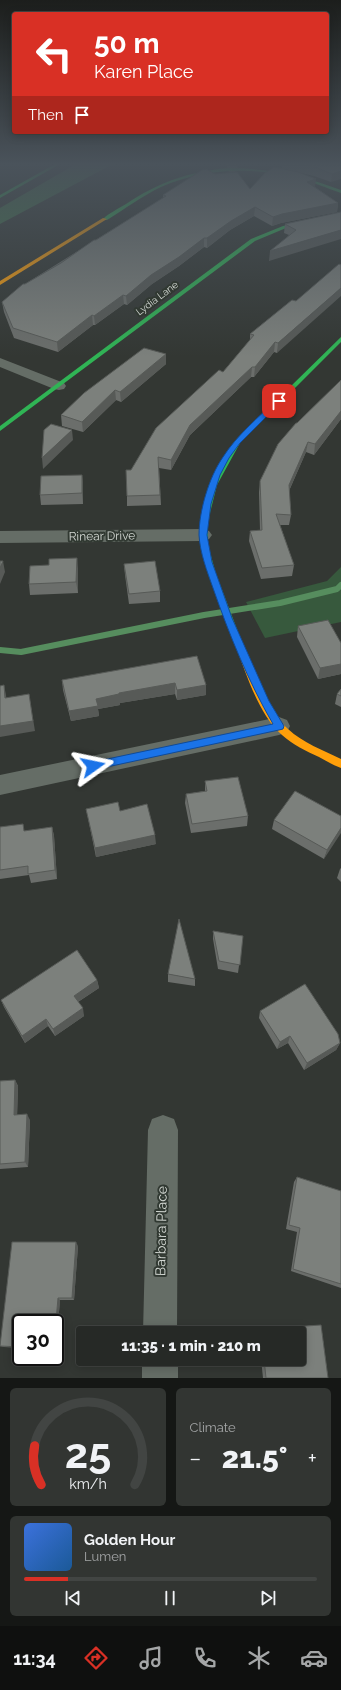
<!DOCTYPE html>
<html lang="en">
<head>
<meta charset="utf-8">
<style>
  body { margin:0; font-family:Raleway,sans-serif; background:#323532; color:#f1f3f6; height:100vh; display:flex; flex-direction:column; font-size:15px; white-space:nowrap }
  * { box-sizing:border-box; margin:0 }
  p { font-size:13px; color:#a4a6a7 }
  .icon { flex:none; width:22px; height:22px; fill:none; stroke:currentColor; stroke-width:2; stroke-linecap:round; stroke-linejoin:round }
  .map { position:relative; height:1378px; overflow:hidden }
  .panel { display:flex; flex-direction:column; gap:10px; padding:10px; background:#151715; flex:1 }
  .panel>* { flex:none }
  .banner { position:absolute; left:12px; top:12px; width:317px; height:122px; border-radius:4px; box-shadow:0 2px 10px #0003,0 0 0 1px #424543; background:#d93025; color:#fff; overflow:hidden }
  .speed { position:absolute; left:12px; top:1314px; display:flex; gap:8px; font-size:20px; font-weight:700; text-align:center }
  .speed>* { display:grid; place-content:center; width:52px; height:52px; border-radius:50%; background:#262926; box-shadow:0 2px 10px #0003,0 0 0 1px #424543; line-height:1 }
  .speed .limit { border:2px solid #111; border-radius:6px; background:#fff; color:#111 }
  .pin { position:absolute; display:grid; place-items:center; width:34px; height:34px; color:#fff; margin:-17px; border-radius:8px; box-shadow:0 2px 6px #0006 }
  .me { position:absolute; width:44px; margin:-22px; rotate:78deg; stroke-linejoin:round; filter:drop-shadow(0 0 3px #0008) }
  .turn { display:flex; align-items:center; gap:14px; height:84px; padding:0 16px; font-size:18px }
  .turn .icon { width:52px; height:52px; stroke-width:2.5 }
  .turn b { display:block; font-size:28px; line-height:34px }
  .then { display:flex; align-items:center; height:38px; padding:0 16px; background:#0003; gap:8px; font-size:15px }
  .big { font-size:30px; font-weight:800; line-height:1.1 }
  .panel .tile { flex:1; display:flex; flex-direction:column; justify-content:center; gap:6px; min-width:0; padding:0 14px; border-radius:6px; background:#323532 }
  .panel .dial { align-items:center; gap:0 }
  .dial svg { height:104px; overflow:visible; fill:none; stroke:#424543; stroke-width:7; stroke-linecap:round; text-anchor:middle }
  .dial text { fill:#f1f3f6; stroke:none }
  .song { display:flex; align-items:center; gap:12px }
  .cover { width:48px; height:48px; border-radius:6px; background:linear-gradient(135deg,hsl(220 70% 55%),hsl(210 70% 35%)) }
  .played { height:4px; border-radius:2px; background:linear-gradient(90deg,#d93025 15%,#424543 15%) }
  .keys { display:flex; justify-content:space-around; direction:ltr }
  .heat { display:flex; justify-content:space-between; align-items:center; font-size:22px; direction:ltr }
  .panel .tiles { flex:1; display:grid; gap:10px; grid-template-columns:1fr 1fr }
  .tile:last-child { grid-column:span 2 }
  .trip { position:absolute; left:76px; top:1326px; width:230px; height:40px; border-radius:4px; background:#262926; box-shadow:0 2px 10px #0003,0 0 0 1px #424543; font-weight:800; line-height:40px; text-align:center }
  .dock { display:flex; height:64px; justify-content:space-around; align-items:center; background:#0f100f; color:#a4a6a7 }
  .dock .icon { width:28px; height:28px }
  .dock .current { color:#d93025 }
  .dock b { font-size:18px; color:#f1f3f6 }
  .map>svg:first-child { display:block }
  .green { fill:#37593d }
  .forest { fill:#407449 }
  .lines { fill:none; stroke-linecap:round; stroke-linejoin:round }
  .stream { stroke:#568d5e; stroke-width:6 }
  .street { fill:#656d66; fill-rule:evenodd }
  .fast { fill:#30b455; fill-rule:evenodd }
  .slow { fill:#ff9f0a; fill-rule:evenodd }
  .wall { fill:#6b6e6b }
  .shaded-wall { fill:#575a57 }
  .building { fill:#7c807c; stroke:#575a57 }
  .route { fill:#1a73e8; stroke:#114b97 }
  .labels { text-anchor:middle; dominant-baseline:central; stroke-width:4; stroke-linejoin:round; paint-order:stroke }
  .far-street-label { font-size:10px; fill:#d4d9d4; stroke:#313932 }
  .street-label { font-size:12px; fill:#d4d9d4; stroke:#313932 }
  .near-street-label { font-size:14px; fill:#d4d9d4; stroke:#313932 }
</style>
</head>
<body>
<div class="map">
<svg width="341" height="1378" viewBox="0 0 341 1378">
  <rect width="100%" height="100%" fill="#333733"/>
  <path class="green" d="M341,567v55l-76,16 -19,-36 81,-21z"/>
  <path class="forest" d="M76,164h37l-113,60v-16z"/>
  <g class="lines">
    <path class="stream" d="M0,650l21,2 183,-37 76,-12 57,-14 4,-4"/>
    <path class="street" d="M226,164h10l2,6 -5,3 -4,-1z
      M0,358l64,25 2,3 -2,3 -5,1 -5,-1 -54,-22z
      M203,529l6,2 3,4 -3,4 -6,2 -203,2v-12z
      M279,717l8,3 3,6 -3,6 -8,3 -279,60v-20z
      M163,1115l11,4 4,11 -1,203h-34l5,-203 4,-11z
      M142,1359h36v19h-36z"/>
    <path class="fast" d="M55,164h5l-60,34v-3z
      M228,168c40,0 76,8 113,22v3c-15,-5 -30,-12 -46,-16 -45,-10 -91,-9 -134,10 -19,9 -36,22 -54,33l-4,-1c6,-6 15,-10 23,-15 33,-22 62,-32 102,-36z
      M341,215v2l-55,11 -31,13 -255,190v-5l251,-187 32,-13z
      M341,337v5l-101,101 -23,42 -9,36v24l8,29 24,63 -4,3 -3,-1 -25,-65 -8,-29v-24l9,-36 12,-22 14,-22z"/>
    <path class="slow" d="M103,218l4,1 -107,66v-4z
      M236,634l4,3c13,31 23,69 48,92 15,14 35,21 53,30v9c-8,-3 -15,-7 -22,-11 -13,-6 -26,-12 -37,-22 -26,-23 -37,-67 -50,-98z"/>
  </g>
  <path class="wall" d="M282,164h59l-10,18 -17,-6 -13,-3 14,14 23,16 -1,9 -56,11 -9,3 -18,-10 -24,14 -23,18 -3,-1 -25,19 -27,18 -25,21 -3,-1 -29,21h-2l-35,27 -44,-14 -10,-26 -2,-10 23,-18 138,-86v-3l52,-21 35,15 32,-21z
    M341,212l-72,49 20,-26 -5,-2 1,-9z
    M292,300l-15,53 -3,-1 -20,25h-3l-61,58 -19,35 -12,-2 2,37 -34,1v-10l4,-26 92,-98 27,-32v-6z
    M166,354v10l-45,38 -5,-2 -33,32 -21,-6 -1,-11z
    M341,380v39l-27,36 -8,-3 -17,39 2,24 -2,10h-9l14,40 -2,11 -31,3 -12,-38 1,-10 10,-1 -1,-38 1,-11 37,-58z
    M82,475l1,10v19l-42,1 -1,-10z
    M124,564l36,27v11l-31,2 -4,-29z
    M78,568v25l-48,2 -1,-11z
    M298,626l43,17v31l-23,5 -21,-42z
    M62,680l144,5v10l-29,5 -2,-6 -55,9v2l-22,4 1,7 -28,5 -8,-31z
    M341,689v18l-6,-3 2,-10z
    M205,781l43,35 -1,10 -56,7 -6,-30 1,-9 19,-3z
    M86,809l34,2 36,33 -60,13 -8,-39z
    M341,816l-17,43 -52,-30 2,-9z
    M0,827l25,4 27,-4 2,9 3,43 -26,4 -2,-8 -29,4z
    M341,868v14l-4,-4 3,-9z
    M213,931l30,5 -5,37 -20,-4 -5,-30z
    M168,974l27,5v7l-27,-4z
    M97,980l2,8 -21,14 6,14 -29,20 -7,-10 -23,17 -21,-36 -3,-7z
    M260,1011l80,32 -4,7 -32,20 -16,-27 -11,6 -18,-31z
    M15,1080l3,6 -1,29 13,5 -2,47 -28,2v-88z
    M297,1177l44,14v97l-50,-17 6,-39 -11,-3 8,-47z
    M78,1246l-4,54h-14l-4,48h-1v-25h-34v25l-17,-1 -4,-1z
    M321,1325l7,53h-65l-2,-19h38v-26h-41v-2l3,-2z"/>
  <path class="shaded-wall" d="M341,171v8l-10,3 1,-8z
    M316,179l-1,8 -8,-5z
    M338,203l-1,9 -56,11 -9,3 1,-9 9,-3z
    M255,207l-1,9 -24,14 -23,18v-10l24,-17z
    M341,230v9l-72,22 1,-10z
    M204,238v9l-25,19 -27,18 -25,21 -1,-9 25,-21z
    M341,288v8l-64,57 1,-10z
    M123,295l1,9 -29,21 -1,-9z
    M92,315l1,10 -35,27 -1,-10z
    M275,342l-1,10 -20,25 1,-10z
    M166,354v10l-45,38 -1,-10z
    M252,367l-1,10 -61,58 -19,35v-10l19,-35z
    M115,390l1,10 -33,32 -1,-10z
    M341,411v8l-27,36 1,-11z
    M72,430l1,10 -30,29 -1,-11z
    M308,442l-2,10 -19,43 2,-10z
    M82,475l1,10v19l-1,-11z
    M77,558l1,10v25l-2,-11z
    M3,561l2,11 -5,12v-16z
    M341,664v10l-23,5 2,-11z
    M175,683v11l-55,9v2l-22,4 1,7 -28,5 -2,-10 27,-12 23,-6z
    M4,685l2,10 1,13 -2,-10z
    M206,685v10l-29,5v-10z
    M29,694l6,37 -35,6v-11z
    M52,827l2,9 3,43 -2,-9z
    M341,828v5l-17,26 3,-9z
    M155,835l1,9 -60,13 -1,-9z
    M97,980l2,8 -23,15 -2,-7z
    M83,1008l1,8 -29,20 -2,-7z
    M46,1019l2,7 -23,17 -3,-7z
    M290,1036l-2,7 -11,6 3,-7z
    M340,1043l-4,7 -32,20 3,-7z
    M15,1080l3,6 -1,35 -3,-6z
    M27,1114l3,6 -2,47 -3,-5z
    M76,1242l2,4 -4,54 -2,-2z
    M58,1298l2,2 -4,48h-1v-16z"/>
  <path class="building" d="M299,164h42v7l-9,3 -17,-7z
    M274,167l24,5 18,7 -9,3 31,21 -56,11 -9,3 -18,-10 -24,14 -24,17h-3l-25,19 -28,18 -25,21 -3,-1 -29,21 -2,-1 -35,27 -44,-14 -11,-26 21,-18h2l36,-21 33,-23h2l70,-44 -3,-1 39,-25 4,-1 9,5 22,-2 13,17 15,-16z
    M341,212v18l-71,21 26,-21 -11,-6z
    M339,264l2,1v23l-63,55 -3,-1 -20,25h-3l-62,58 -19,35 -13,-3 2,38 -33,1 -1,-26h5l25,-42 63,-58 4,2 31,-37 -4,-1 42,-34 4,1z
    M144,348l22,6 -46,38 -5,-2 -33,32 -21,-7 23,-22z
    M341,380v31l-26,33 -7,-2 -19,43 2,30 -15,-1 18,51 -32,3 -12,-37 12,-1 -2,-49 18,-37 18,-21h1z
    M51,424l21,6 -30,28 2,-28z
    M82,475v18l-42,2 1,-19z
    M77,558l-1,24 -47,2 1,-18 19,-1v-6z
    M0,561h3l-3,7z
    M155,561l5,30 -31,3 -5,-30z
    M328,620l13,23v21l-21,4 -22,-42z
    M197,656l9,29 -29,5 -2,-7 -56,10v1l-23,5 2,7 -29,5 -7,-31z
    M4,685l1,13 24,-4 4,27 -33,5v-40z
    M341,689v7l-4,-2z
    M238,777l10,39 -56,8 -6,-30 21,-3 -2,-10z
    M295,791l46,25v12l-14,22 -53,-30z
    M118,802l2,9 27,-7 8,31 -60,13 -9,-39z
    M23,824l1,7 28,-4 3,43 -27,4v-8l-28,4v-43z
    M179,919l16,60 -27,-5z
    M213,931l30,5 -3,29 -21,-4z
    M77,950l20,30 -23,16 9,12 -30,21 -7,-10 -24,17 -21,-36z
    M305,984l33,50 2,9 -33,20 -17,-27 -10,6 -20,-31z
    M15,1080l-1,35 13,-1 -2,48 -25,2v-83z
    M297,1177l44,14v93l-48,-15 7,-41 -11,-3z
    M12,1242h64l-4,56h-14l-3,34v-9h-34v24l-21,-1z
    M321,1325l7,53h-62l-2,-19h35v-26h-38v-4z"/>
  <linearGradient id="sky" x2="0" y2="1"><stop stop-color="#1c1e1c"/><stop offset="0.46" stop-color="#4a535b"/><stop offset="1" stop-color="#4a535b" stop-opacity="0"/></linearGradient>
  <rect width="341" height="357" fill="url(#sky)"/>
  <path class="route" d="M277,399l5,2 -42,42 -11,15 -9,17 -9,29 -4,31 5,27 20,56 37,83 15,25 -1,3 -4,1 -186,40 -3,-2 -2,-2 2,-3 3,-1 180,-38c-25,-43 -44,-90 -60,-136 -6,-17 -13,-35 -14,-53 0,-24 10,-58 24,-78 14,-22 35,-39 54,-58z"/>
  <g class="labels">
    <g class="far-street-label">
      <text transform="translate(157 298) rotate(-37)">Lydia Lane</text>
    </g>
    <g class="street-label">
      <text transform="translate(102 536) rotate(-1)">Rinear Drive</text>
    </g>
    <g class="near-street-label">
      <text transform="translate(161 1231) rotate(-89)">Barbara Place</text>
    </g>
  </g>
</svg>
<div class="speed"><div class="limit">30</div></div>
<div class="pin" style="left:279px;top:401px;background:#d93025"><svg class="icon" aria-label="arrive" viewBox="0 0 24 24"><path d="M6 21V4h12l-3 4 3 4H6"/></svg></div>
<svg class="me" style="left:93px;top:766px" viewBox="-20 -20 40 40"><path d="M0-17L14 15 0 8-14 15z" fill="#1a73e8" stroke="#fff" stroke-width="4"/></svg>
<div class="trip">11:35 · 1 min · 210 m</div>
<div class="banner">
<div class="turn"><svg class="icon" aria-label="left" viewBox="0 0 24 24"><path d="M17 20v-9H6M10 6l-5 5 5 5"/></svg><div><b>50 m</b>Karen Place</div></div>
<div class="then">Then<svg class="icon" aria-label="arrive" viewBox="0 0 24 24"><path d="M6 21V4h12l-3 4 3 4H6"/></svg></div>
</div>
</div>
<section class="panel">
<div class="tiles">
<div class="tile dial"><svg viewBox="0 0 100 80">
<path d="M14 69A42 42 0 1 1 86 69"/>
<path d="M14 69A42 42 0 0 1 9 39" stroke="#d93025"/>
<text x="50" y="56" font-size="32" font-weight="700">25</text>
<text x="50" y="72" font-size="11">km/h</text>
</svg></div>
<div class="tile"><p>Climate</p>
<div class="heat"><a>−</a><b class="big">21.5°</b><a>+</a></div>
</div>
<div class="tile">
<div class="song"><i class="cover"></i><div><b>Golden Hour</b><p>Lumen</p></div></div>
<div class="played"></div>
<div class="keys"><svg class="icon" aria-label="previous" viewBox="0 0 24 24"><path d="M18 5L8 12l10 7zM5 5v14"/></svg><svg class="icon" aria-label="pause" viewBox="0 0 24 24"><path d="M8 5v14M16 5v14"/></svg><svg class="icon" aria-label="next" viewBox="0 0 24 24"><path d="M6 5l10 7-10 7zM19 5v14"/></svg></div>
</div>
</div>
</section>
<nav class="dock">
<b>11:34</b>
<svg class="icon current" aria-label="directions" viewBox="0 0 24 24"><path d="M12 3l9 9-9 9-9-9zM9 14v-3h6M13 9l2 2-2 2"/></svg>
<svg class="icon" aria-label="music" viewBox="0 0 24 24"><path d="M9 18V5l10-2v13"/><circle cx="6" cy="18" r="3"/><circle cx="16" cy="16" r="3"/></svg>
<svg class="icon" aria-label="phone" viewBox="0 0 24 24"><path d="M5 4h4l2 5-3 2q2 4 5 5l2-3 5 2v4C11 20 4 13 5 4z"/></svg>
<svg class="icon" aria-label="climate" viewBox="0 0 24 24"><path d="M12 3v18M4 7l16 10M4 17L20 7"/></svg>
<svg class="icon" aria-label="car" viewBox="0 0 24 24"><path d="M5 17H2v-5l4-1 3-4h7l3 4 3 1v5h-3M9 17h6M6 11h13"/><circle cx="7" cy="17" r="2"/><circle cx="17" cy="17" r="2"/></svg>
</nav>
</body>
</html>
